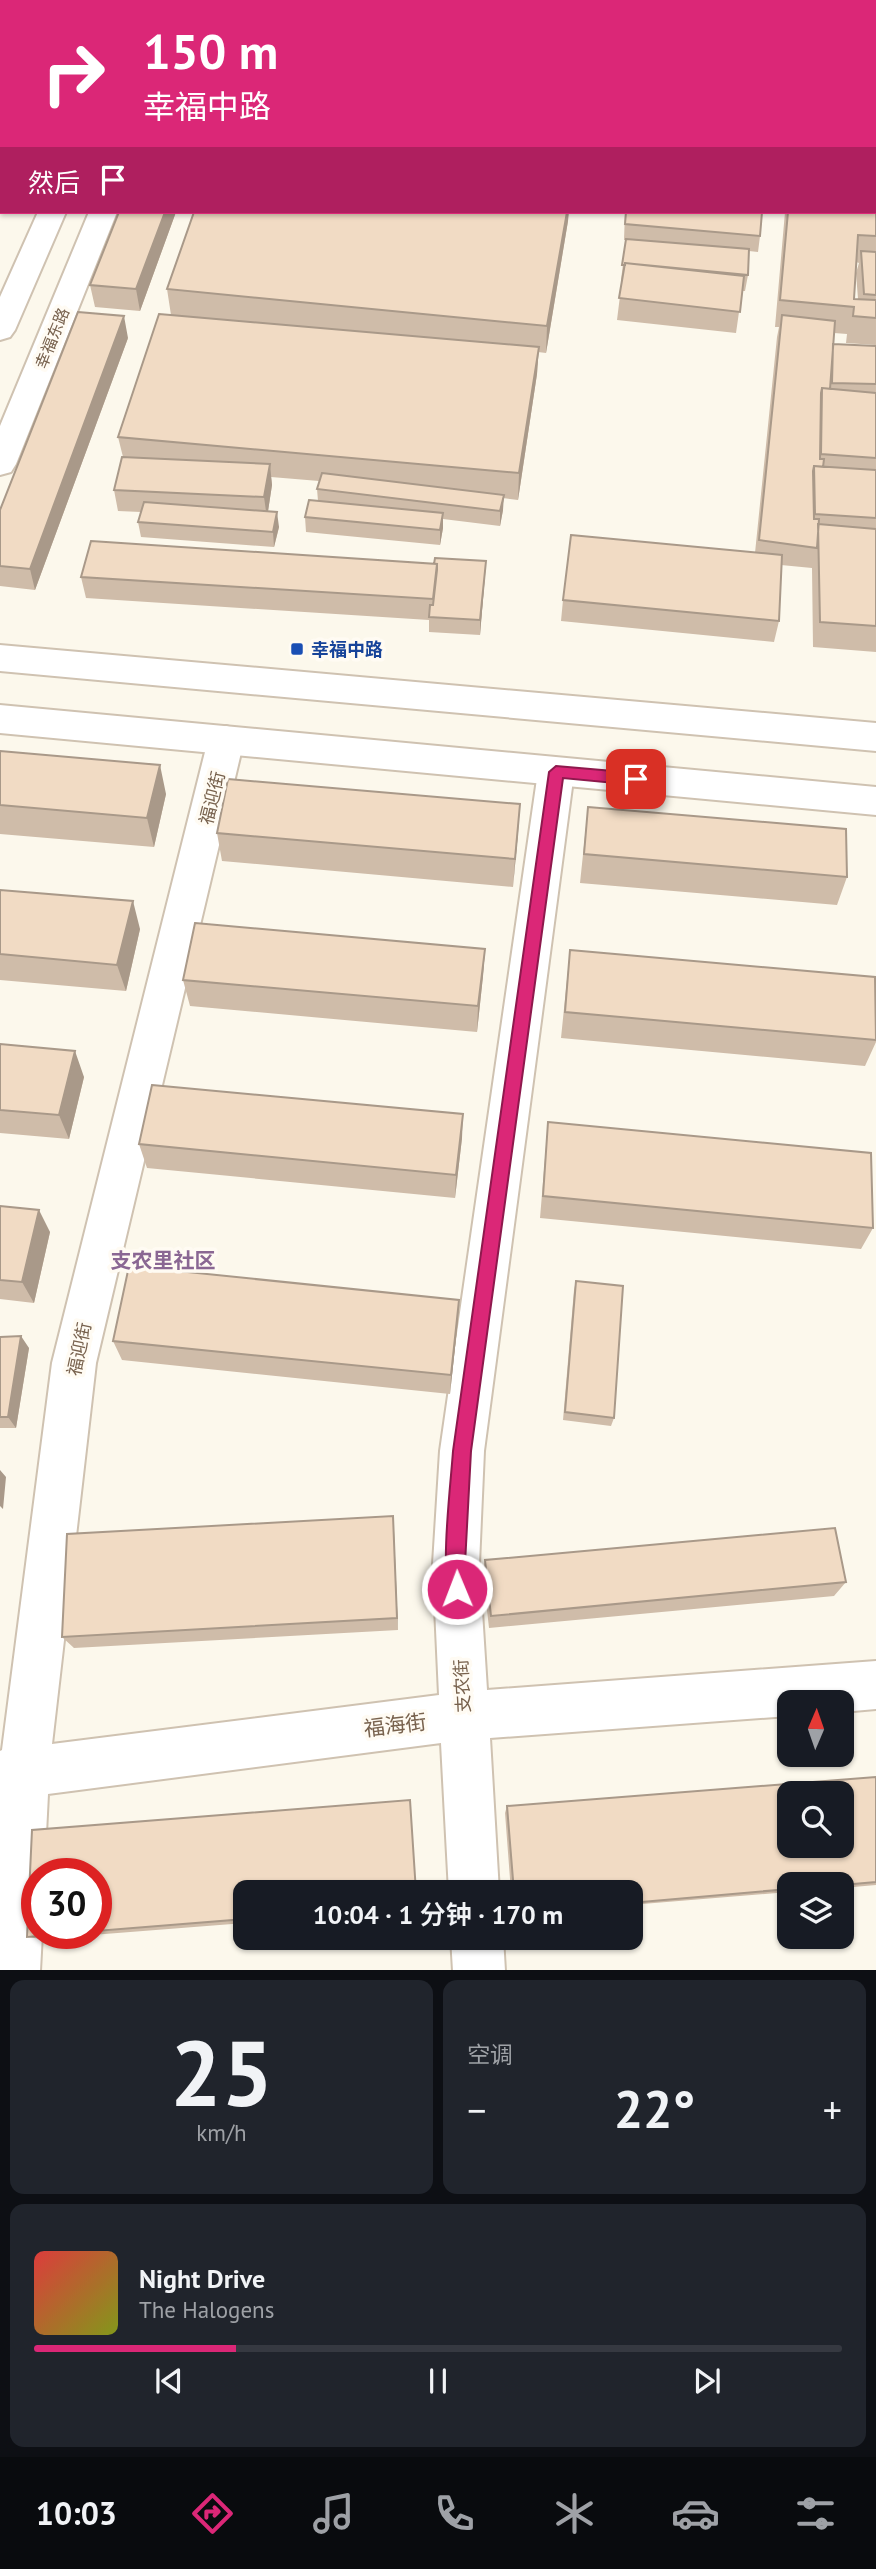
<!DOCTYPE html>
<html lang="zh">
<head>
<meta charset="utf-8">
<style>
  body { margin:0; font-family:"PT Sans","Noto Sans SC",sans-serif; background:#20242c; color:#f1f3f6; height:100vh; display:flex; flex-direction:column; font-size:26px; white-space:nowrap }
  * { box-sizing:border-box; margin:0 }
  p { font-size:23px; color:#9ea1a6 }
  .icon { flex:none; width:38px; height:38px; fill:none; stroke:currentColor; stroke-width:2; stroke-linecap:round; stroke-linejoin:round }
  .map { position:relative; height:1970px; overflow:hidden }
  .panel { display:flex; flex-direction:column; gap:10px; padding:10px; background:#0d0f14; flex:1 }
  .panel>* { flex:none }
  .top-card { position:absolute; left:0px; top:0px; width:877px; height:214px; box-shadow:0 2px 5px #0004; background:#db2777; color:#fff; overflow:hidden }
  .needle { width:46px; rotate:2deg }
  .controls { position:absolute; left:777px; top:1690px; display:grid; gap:14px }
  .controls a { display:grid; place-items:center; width:77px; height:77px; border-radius:14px; background:#171b24; box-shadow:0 2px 5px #0004; font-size:35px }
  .speed { position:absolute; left:21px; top:1858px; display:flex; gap:14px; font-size:35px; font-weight:700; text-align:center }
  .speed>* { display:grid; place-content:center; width:91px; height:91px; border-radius:50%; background:#171b24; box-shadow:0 2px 5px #0004; line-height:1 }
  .speed .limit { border:10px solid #d22; background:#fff; color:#111 }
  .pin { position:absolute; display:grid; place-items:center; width:60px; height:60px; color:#fff; margin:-30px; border-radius:14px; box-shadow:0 4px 10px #0006 }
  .me { position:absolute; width:77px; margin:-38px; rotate:359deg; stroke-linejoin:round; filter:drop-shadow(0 0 5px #0008) }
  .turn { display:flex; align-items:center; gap:24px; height:147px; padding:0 28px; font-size:32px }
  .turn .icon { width:91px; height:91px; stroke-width:2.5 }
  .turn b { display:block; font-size:49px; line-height:60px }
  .then { display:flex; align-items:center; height:66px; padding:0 28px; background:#0003; gap:14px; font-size:26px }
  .big { font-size:52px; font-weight:600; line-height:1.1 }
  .panel .card { flex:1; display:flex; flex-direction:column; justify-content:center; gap:10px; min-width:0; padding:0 24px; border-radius:14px; background:#20242c }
  .panel .dial { align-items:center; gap:0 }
  .dial b { font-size:91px; line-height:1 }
  .song { display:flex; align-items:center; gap:21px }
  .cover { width:84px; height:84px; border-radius:10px; background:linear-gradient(135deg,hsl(0 70% 55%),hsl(70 70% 35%)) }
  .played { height:7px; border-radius:4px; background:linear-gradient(90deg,#db2777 25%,#363941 25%) }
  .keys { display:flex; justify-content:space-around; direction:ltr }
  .heat { display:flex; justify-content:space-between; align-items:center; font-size:38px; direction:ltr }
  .panel .tiles { flex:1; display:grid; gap:10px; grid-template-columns:1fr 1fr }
  .card:last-child { grid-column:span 2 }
  .trip { position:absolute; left:233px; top:1880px; width:410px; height:70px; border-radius:14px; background:#171b24; box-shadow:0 2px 5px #0004; font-weight:600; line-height:70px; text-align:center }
  .dock { display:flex; height:112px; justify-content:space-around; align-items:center; background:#090b0e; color:#9ea1a6 }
  .dock .icon { width:49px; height:49px }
  .dock .selected { color:#db2777 }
  .dock b { font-size:32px; color:#f1f3f6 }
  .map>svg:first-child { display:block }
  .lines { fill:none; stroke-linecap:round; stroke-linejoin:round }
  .minor-casing { stroke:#cfc2b1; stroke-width:4 }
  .tertiary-casing { stroke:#cfc2b1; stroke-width:4 }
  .minor { fill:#fff; fill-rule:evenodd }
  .tertiary { fill:#fff; fill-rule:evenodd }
  .wall { fill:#cfbca9; fill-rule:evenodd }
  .shaded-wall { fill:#a99989 }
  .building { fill:#f1dbc4; stroke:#a99989; stroke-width:2; fill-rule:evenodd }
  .route { fill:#db2777; stroke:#8e194d; stroke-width:2 }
  .transit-dot { fill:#1a4fb4; stroke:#fffbf3; stroke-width:2.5 }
  .labels { text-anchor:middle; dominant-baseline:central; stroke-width:7; stroke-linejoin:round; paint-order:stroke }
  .far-street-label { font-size:16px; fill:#78624e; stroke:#fffbf3 }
  .transit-label { font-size:18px; font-weight:bold; fill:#164399; stroke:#fffbf3; text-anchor:start }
  .street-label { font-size:18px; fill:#78624e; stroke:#fffbf3 }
  .quarter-label { font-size:21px; font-weight:bold; fill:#8a6793; stroke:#fffbf3 }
  .near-street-label { font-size:21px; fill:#78624e; stroke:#fffbf3 }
</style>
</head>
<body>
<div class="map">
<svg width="876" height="1971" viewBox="0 0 876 1971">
  <rect width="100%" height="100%" fill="#fcf8ec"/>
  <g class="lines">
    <g class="minor-casing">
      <path id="minor" d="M226,726l12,4 6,10 -148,623 -44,381 387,-49 -6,-131 7,-113 98,-679 5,-10 13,-4 13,4 5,10 -90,679 -5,113 8,126 389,-29v48l-34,3v-9h-53v13l-299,22 9,154h-50l-8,-149 -393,51 -4,80h-7v60h5l-2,37h-40v-220l2,-1 50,-387 156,-623 6,-10z
        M451,1937h52l2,34h-52z"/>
    </g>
    <g class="tertiary-casing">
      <path id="tertiary" d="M131,0h26l-26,2z
        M177,0h26l-26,2z
        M38,212h28l-51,118 -5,7 -10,3v-43z
        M89,212h28l-101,252 -5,8 -11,3v-49z
        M0,645l876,78v28l-876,-80z
        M0,705l876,82v28l-876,-82z"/>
    </g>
    <use href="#minor" class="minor"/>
    <use href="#tertiary" class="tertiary"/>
  </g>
  <path class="wall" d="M845,0h31v38h-1v-36h-30z
    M0,7h2v64h-2z
    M0,105h2v62h-2z
    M876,111v234l-30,-2 1,-9 -13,-1 -1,11 43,2v306l-63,-5 -1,-79 -31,-3 -2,56 -5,21 -213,-21 2,-21 192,-47 22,-216 2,-10h-4l10,-115h90zM856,262l3,1 -3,10 2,26h-4z
    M176,212l-36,99 -45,-4 -5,-22z
    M625,212h130l5,24 -2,16 -9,-1 -1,24 -3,16h-3l-6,42 -119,-13 5,-40h-1l5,-40h-2z
    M568,221l-22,132 -8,-1 -1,22 -19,126 -15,-2v12l-3,16 -57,-7v9l-3,17 -134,-13 -1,-15 13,-16 -1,-12 2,-8 -48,-4 1,8 -4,26 11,16 -5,20 -133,-10 -3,-15 3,-10 -23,-1 -4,-21 9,-33 -5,-20 53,-122 -4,-26z
    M128,338l-93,252 -35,-4v-76z
    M486,561l-6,74 -51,-3v-12l-343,-22 -5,-21 353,-13z
    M0,751l166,43 -12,53 -154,-13z
    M588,807l259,70 -10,28 -257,-22z
    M217,833h301l-5,54 -291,-26z
    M0,890l140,39 -14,62 -126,-11z
    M485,949l-2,27 -6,56 -287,-26 -7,-26z
    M570,950l306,59v33l-11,24 -304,-28z
    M0,1044l84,33 -15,62 -69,-6z
    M548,1122l325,106 -12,21 -321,-31z
    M462,1138l-7,60 -308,-30 -8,-24z
    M0,1206l50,26 -16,71 -34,-4z
    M576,1281l38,137 -3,8 -48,-6 11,-130z
    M459,1300l-1,20 -8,74 -328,-34 -9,-19z
    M0,1337l29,11 -13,80h-16z
    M393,1516l5,114 -324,18 -12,-11z
    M485,1560l361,22 -12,14 -345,32 -6,-54z
    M876,1777v108l-34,3v-3h-53v7l-159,13v-13h-119l-6,-79 2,-7z
    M410,1800l6,92h-171v31l-204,16 -14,-2 5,-107zM37,1874h59v60h-59z"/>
  <path class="shaded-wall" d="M165,212h11l-36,99 -4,-22z
    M567,212h2l-1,9 -22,132 1,-27z
    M124,316l4,22 -93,252 -5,-21z
    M539,347l-2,27 -19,126 1,-27z
    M270,464l2,21 -5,33 -3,-21z
    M504,495l-1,15 -3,16v-15z
    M277,512l2,15 -5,20 -1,-15z
    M443,513v15l-3,17v-15z
    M486,561l-1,15 -5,59v-15z
    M160,765l6,29 -12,53 -7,-29z
    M520,804l-2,29 -5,54 2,-28z
    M133,901l7,28 -14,62 -9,-26z
    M485,949l-2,27 -6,56 1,-26z
    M75,1051l9,26 -15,62 -10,-24z
    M463,1114l-1,24 -7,60 1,-23z
    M39,1210l11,22 -16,71 -12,-21z
    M459,1300l-1,20 -8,74 1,-19z
    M21,1336l8,12 -13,80 -8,-11z
    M0,1470l6,7 -3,32 -3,-3z
    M393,1516l1,15 4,99 -1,-12z"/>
  <path class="building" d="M265,0h254v2h-255z
    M519,0h49l-1,2h-48z
    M587,0h22l-1,2h-22z
    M669,0h19v2z
    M850,0h26v16h-1v-14h-25z
    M0,7h2v31h-2z
    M0,105h2v29h-2z
    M875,120h1v25h-1z
    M875,145h1v91l-18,-1 -4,64 22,1v18l-23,-2 1,-9 -74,-7 8,-88h87z
    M119,212h46l-29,77 -46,-4z
    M194,212h373l-20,114 -380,-37z
    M626,212h136l-2,24 -135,-12z
    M626,239l123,10 -1,26 -123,-12v2h-3z
    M861,251l15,1v43l-12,-1z
    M625,263l119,13 -4,36 -121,-14z
    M78,312l46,4 -94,253 -30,-3v-56z
    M159,314l380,33 -20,126 -401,-36z
    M782,315l53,6 -5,68 -8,-1 -1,5 -1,66h4l-1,8 -9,-1 -1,5 1,48h5l-2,29 -58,-8z
    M833,344l43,2v38l-44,-1z
    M822,388l54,5v65l-55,-4z
    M122,457l148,7 -6,33 -150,-7z
    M814,466l62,4v48l-61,-4z
    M322,473l182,22 -4,16 -183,-22z
    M309,500l134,13 -3,17 -135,-13z
    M144,502l133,10 -4,20 -135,-10z
    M818,524l58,5v97l-56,-4z
    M571,535l211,20 -3,66 -216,-21z
    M91,541l346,23 -4,35 -352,-22z
    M435,558l51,3 -6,59 -51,-3 1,-12h3l4,-35v-6h-3z
    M0,751l160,14 -13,53 -147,-13z
    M228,779l292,25 -5,55 -298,-26z
    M588,807l258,22 1,48 -263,-23z
    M0,890l133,11 -16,64 -117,-11z
    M195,923l290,26 -7,57 -295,-26z
    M570,950l305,27 1,63 -311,-28z
    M0,1044l75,7 -16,64 -59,-5z
    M152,1085l311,29 -7,61 -317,-31z
    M548,1122l323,31 2,75 -330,-32z
    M0,1206l39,4 -17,72 -22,-2z
    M129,1266l330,34 -8,75 -338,-34z
    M576,1281l47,5 -9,132 -49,-6z
    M21,1336l-13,81h-8v-80z
    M393,1516l4,102 -335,19 5,-103z
    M835,1528l11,54 -355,34 -6,-56z
    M876,1777v105l-34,3h-53v4l-159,14v-11h-116l-7,-86zM789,1794h53v52h-53z
    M410,1800l6,92h-171v27l-149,12v-57h-59v60h28l-38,3 5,-107z"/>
  <path class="route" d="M556,766l80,7 8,6 -8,6 -73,-7 -92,673 -6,113 2,25 -3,7 -7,3 -7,-3c-10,-26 1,-114 3,-145l96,-679z"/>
  <rect class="transit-dot" x="290" y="642" width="14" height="14" rx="3.5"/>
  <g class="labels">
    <g class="far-street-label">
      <text transform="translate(52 338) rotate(-68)">幸福东路</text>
    </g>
    <g class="transit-label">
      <text x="311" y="649">幸福中路</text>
    </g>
    <g class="street-label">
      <text transform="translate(212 798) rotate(-76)">福迎街</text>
      <text transform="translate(79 1349) rotate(-78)">福迎街</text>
      <text transform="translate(462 1686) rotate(-93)">支农街</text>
    </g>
    <g class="quarter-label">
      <text x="163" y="1260">支农里社区</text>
    </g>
    <g class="near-street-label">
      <text transform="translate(395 1725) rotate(-7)">福海街</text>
    </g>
  </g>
</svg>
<div class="controls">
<a><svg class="needle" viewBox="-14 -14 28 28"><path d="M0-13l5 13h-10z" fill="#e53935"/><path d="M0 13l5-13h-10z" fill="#9ea1a6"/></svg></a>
<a><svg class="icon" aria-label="search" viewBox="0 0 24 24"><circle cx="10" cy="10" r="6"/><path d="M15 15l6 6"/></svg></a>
<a><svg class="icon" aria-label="layers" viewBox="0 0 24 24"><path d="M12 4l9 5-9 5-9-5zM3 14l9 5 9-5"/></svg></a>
</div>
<div class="speed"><div class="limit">30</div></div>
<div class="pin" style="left:636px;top:779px;background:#d93025"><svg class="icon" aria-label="arrive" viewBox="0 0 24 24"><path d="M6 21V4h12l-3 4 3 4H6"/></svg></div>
<svg class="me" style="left:457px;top:1589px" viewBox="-20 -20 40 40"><circle r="17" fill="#db2777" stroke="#fff" stroke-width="3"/><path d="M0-11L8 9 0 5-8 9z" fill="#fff"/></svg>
<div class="trip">10:04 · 1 分钟 · 170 m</div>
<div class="top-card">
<div class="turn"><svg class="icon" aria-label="right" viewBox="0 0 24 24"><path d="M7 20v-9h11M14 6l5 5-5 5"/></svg><div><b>150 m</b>幸福中路</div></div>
<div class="then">然后<svg class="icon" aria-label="arrive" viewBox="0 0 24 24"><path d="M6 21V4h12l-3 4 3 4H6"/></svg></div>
</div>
</div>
<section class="panel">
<div class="tiles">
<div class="card dial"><b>25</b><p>km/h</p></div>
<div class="card"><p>空调</p>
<div class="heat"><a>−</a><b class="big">22°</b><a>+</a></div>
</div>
<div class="card">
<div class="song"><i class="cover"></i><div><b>Night Drive</b><p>The Halogens</p></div></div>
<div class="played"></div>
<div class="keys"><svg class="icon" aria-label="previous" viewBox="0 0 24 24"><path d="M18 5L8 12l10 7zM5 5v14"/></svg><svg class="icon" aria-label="pause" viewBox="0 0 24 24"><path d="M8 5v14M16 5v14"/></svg><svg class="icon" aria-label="next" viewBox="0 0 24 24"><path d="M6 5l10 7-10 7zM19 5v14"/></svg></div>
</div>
</div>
</section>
<nav class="dock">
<b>10:03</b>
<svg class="icon selected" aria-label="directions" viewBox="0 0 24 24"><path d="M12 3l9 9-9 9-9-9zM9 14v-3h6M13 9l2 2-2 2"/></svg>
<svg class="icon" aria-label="music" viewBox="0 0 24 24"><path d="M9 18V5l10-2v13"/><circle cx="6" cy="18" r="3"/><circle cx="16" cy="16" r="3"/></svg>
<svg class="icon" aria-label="phone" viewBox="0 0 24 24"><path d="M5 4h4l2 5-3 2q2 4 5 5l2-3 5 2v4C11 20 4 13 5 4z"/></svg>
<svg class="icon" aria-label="climate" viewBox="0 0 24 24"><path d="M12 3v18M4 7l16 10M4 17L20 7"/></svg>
<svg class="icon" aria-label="car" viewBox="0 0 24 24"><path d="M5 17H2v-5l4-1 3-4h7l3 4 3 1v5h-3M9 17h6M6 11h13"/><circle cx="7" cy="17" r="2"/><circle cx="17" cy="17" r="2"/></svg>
<svg class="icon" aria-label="filters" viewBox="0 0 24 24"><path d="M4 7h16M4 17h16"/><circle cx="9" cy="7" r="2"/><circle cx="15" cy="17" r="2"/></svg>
</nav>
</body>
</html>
